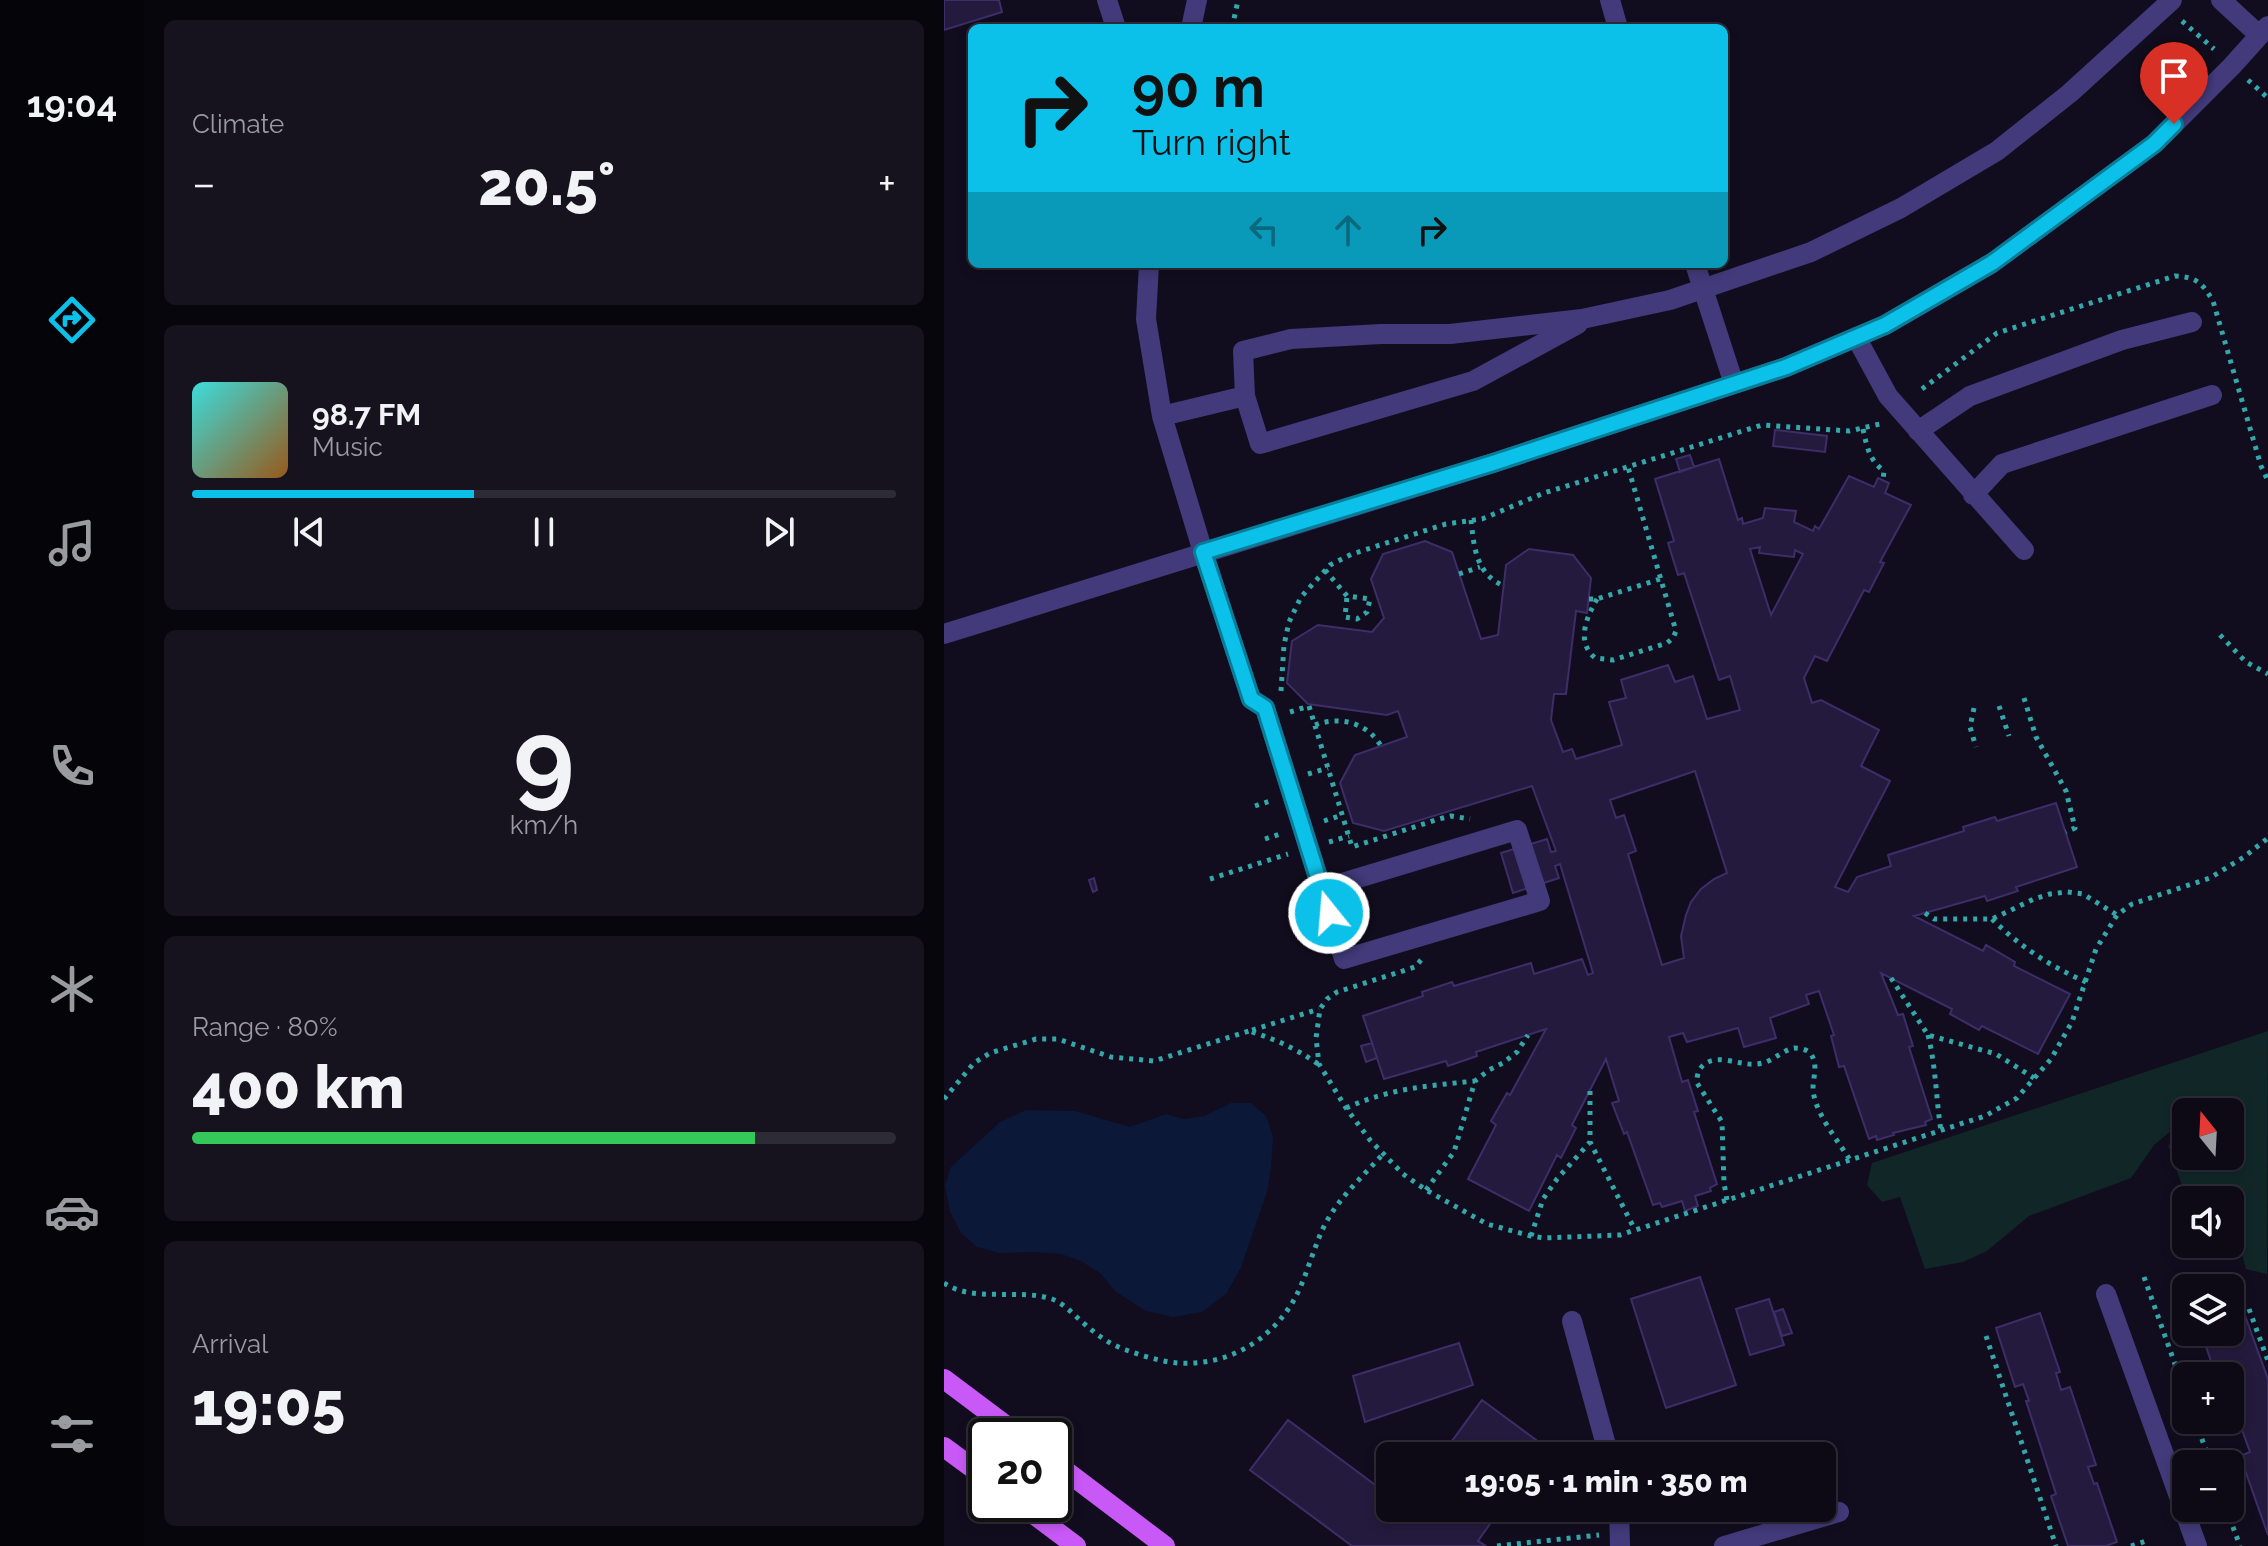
<!DOCTYPE html>
<html lang="en">
<head>
<meta charset="utf-8">
<style>
  body { margin:0; font-family:Raleway,sans-serif; background:#16131f; color:#f1f3f6; height:100vh; display:flex; flex-direction:column; font-size:30px; white-space:nowrap }
  * { box-sizing:border-box; margin:0 }
  p { font-size:26px; color:#9a9aa1 }
  .icon { flex:none; width:44px; height:44px; fill:none; stroke:currentColor; stroke-width:2; stroke-linecap:round; stroke-linejoin:round }
  .map { position:relative; flex:1; overflow:hidden }
  .sheet { display:flex; flex-direction:column; gap:20px; padding:20px; background:#07060c; width:800px }
  .sheet>* { flex:none }
  .banner { position:absolute; left:24px; top:24px; width:760px; height:244px; border-radius:12px; box-shadow:0 4px 12px #0003,0 0 0 2px #2d2b35; background:#0cc1e9; color:#111; overflow:hidden }
  .needle { width:52px; rotate:342deg }
  .fabs { position:absolute; left:1228px; top:1098px; display:grid; gap:16px }
  .fabs a { display:grid; place-items:center; width:72px; height:72px; border-radius:12px; background:#0d0a16; box-shadow:0 4px 12px #0003,0 0 0 2px #2d2b35; font-size:40px }
  .speed { position:absolute; left:24px; top:1418px; display:flex; gap:16px; font-size:40px; font-weight:700; text-align:center }
  .speed>* { display:grid; place-content:center; width:104px; height:104px; border-radius:50%; background:#0d0a16; box-shadow:0 4px 12px #0003,0 0 0 2px #2d2b35; line-height:1 }
  .speed .limit { border:4px solid #111; border-radius:12px; background:#fff; color:#111 }
  .pin { position:absolute; display:grid; place-items:center; width:68px; height:68px; color:#fff; margin:-82px -34px; border-radius:50% 50% 50% 0; rotate:-45deg; box-shadow:0 0 8px #0007 }
  .pin .icon { rotate:45deg }
  .me { position:absolute; width:88px; margin:-44px; rotate:343deg; stroke-linejoin:round; filter:drop-shadow(0 0 6px #0008) }
  .turn { display:flex; align-items:center; gap:28px; height:168px; padding:0 32px; font-size:36px }
  .turn .icon { width:104px; height:104px; stroke-width:2.5 }
  .turn b { display:block; font-size:56px; line-height:68px }
  .lanes { display:flex; align-items:center; height:76px; padding:0 32px; background:#0003; justify-content:center; gap:40px; direction:ltr }
  .lanes .off { opacity:.35 }
  .big { font-size:60px; font-weight:800; line-height:1.1 }
  .sheet .widget { flex:1; display:flex; flex-direction:column; justify-content:center; gap:12px; min-width:0; padding:0 28px; border-radius:12px; background:#16131f }
  .sheet .dial { align-items:center; gap:0 }
  .dial b { font-size:104px; line-height:1 }
  .song { display:flex; align-items:center; gap:24px }
  .cover { width:96px; height:96px; border-radius:12px; background:linear-gradient(135deg,hsl(180 70% 55%),hsl(30 70% 35%)) }
  .played { height:8px; border-radius:4px; background:linear-gradient(90deg,#0cc1e9 40%,#2d2b35 40%) }
  .keys { display:flex; justify-content:space-around; direction:ltr }
  .heat { display:flex; justify-content:space-between; align-items:center; font-size:44px; direction:ltr }
  .charge { height:12px; border-radius:6px; background:linear-gradient(90deg,#34c759 80%,#2d2b35 0) }
  .trip { position:absolute; left:432px; top:1442px; width:460px; height:80px; border-radius:12px; background:#0d0a16; box-shadow:0 4px 12px #0003,0 0 0 2px #2d2b35; font-weight:800; line-height:80px; text-align:center }
  main { display:flex; flex:1; min-height:0 }
  .menu { display:flex; flex-direction:column; width:144px; justify-content:space-around; align-items:center; background:#050409; color:#9a9aa1 }
  .menu .icon { width:56px; height:56px }
  .menu .current { color:#0cc1e9 }
  .menu b { font-size:36px; color:#f1f3f6 }
  .map>svg:first-child { display:block }
  .green { fill:#102627 }
  .water { fill:#0b1838 }
  .building { fill:#241a3d; stroke:#3e2d68; stroke-width:2; fill-rule:evenodd }
  .lines { fill:none; stroke-linecap:round; stroke-linejoin:round }
  .path { stroke:#33a7a9; stroke-width:5; stroke-dasharray:4 6; stroke-linecap:butt }
  .minor { stroke:#423a7a; stroke-width:20 }
  .major { stroke:#c859f7; stroke-width:20 }
  .route-casing { stroke:#087d97; stroke-width:20 }
  .route { stroke:#0cc1e9; stroke-width:14 }
</style>
</head>
<body>
<main>
<nav class="menu">
<b>19:04</b>
<svg class="icon current" aria-label="directions" viewBox="0 0 24 24"><path d="M12 3l9 9-9 9-9-9zM9 14v-3h6M13 9l2 2-2 2"/></svg>
<svg class="icon" aria-label="music" viewBox="0 0 24 24"><path d="M9 18V5l10-2v13"/><circle cx="6" cy="18" r="3"/><circle cx="16" cy="16" r="3"/></svg>
<svg class="icon" aria-label="phone" viewBox="0 0 24 24"><path d="M5 4h4l2 5-3 2q2 4 5 5l2-3 5 2v4C11 20 4 13 5 4z"/></svg>
<svg class="icon" aria-label="climate" viewBox="0 0 24 24"><path d="M12 3v18M4 7l16 10M4 17L20 7"/></svg>
<svg class="icon" aria-label="car" viewBox="0 0 24 24"><path d="M5 17H2v-5l4-1 3-4h7l3 4 3 1v5h-3M9 17h6M6 11h13"/><circle cx="7" cy="17" r="2"/><circle cx="17" cy="17" r="2"/></svg>
<svg class="icon" aria-label="filters" viewBox="0 0 24 24"><path d="M4 7h16M4 17h16"/><circle cx="9" cy="7" r="2"/><circle cx="15" cy="17" r="2"/></svg>
</nav>
<section class="sheet">
<div class="widget"><p>Climate</p>
<div class="heat"><a>−</a><b class="big">20.5°</b><a>+</a></div>
</div>
<div class="widget">
<div class="song"><i class="cover"></i><div><b>98.7 FM</b><p>Music</p></div></div>
<div class="played"></div>
<div class="keys"><svg class="icon" aria-label="previous" viewBox="0 0 24 24"><path d="M18 5L8 12l10 7zM5 5v14"/></svg><svg class="icon" aria-label="pause" viewBox="0 0 24 24"><path d="M8 5v14M16 5v14"/></svg><svg class="icon" aria-label="next" viewBox="0 0 24 24"><path d="M6 5l10 7-10 7zM19 5v14"/></svg></div>
</div>
<div class="widget dial"><b>9</b><p>km/h</p></div>
<div class="widget"><p>Range · 80%</p><b class="big">400 km</b><div class="charge"></div></div>
<div class="widget"><p>Arrival</p><b class="big">19:05</b></div>
</section>
<div class="map">
<svg width="1324" height="1546" viewBox="0 0 1324 1546">
  <rect width="100%" height="100%" fill="#110d1e"/>
  <path class="green" d="M1324,1031l-1,243 -21,-5 -16,-58v-11h-43l-19,-55 18,-6v17h44v-44h-44v20l-15,-1 -17,14 -23,33 -102,38 -42,35 -24,11 -38,7 -25,-72 -18,5 -15,-17 5,-22z"/>
  <path class="water" d="M287,1103h20l15,13 7,21 -2,31 -4,24 -26,75 -14,26 -25,19 -29,5 -27,-6 -30,-19 -16,-19 -19,-12 -20,-7 -27,-2 -34,1 -23,-6 -16,-14 -11,-21 -5,-26 6,-19 49,-45 26,-12 49,1 55,16 36,-13 17,5 21,-3z"/>
  <path class="building" d="M0,0h55l3,12 -58,18z
    M831,430l52,6 -2,16 -52,-6z
    M746,455l4,12 -14,5 -4,-13z
    M775,459l19,61 4,-2 1,6 20,-6 2,-10 31,3 -2,11 19,9 2,-5 4,3 30,-53 25,11 4,-9 11,5 -4,10 26,12 -31,57 4,1 -15,29 -5,-2 -37,71 -12,-5 -11,22 8,25 9,-3 58,30 -18,36 29,15 -55,106 13,5 9,-15 34,-11 -3,-11 76,-24 -1,-4 32,-10 2,4 59,-18 21,64 -61,20 2,4 -31,10 -2,-5 -71,20 69,35 3,-6 29,17 -1,4 56,28 -32,60 -56,-28 -3,4 -29,-16 2,-5 -71,-36 17,42 5,-1 10,32 -4,1 23,72 -7,3 1,3 -33,8 1,2 -17,5 -1,-4 -7,3 -25,-73 -5,1 -8,-31 3,-1 -15,-44 -13,4 3,9 -39,14 6,20 -32,9 -6,-19 -51,14 -4,-9 -14,4 13,45 6,-2 10,31 -4,1 23,72 -7,4 1,3 -16,5 3,10 -13,5 -3,-10 -20,6 -2,-4 -7,2 -26,-73 -3,2 -12,-31 7,-2 -13,-42 -34,66 4,3 -15,30 -4,-3 -28,56 -61,-32 28,-54 -5,-4 16,-28 3,2 36,-66 -70,23 1,4 -29,10 -2,-5 -62,18 -21,-63 60,-20 -1,-4 30,-10 2,4 77,-23 3,11 48,-15 6,16 5,-2 -33,-109 -5,2 4,12 -46,15 -12,-40 46,-14 4,13 5,-1 -24,-65 -148,45 -31,-8 -13,-40 15,-28 52,-18 -9,-26 -11,4 -79,-11 -21,-21 5,-42 26,-16 54,7 12,-14 -13,-39 12,-25 42,-13 27,11 29,87 17,-4 8,-70 23,-16 44,6 18,23 -4,35 -11,-2 -10,83h-12l-3,26 12,32 9,-3 4,10 46,-14 -13,-43 17,-4 -5,-18 47,-15 7,17 18,-6 14,43 33,-9 -10,-34 -11,4 -35,-107 -6,2 -10,-32 6,-2 -19,-62zM816,547l-1,6 35,4 1,-7 8,4 -32,61 -21,-66zM751,771l32,102 -13,6 -13,10 -10,13 -5,13 -5,21 3,22 -22,7 -34,-111 8,-3 -12,-36 -8,3 -6,-18z
    M150,878l3,12 -4,2 -4,-12z
    M428,1043l5,15 -11,4 -5,-16z
    M756,1277l36,108 -70,23 -35,-109z
    M825,1299l15,46 -34,10 -14,-46z
    M1296,1302l28,77v156l-28,-79 10,-4 -8,-22 -6,2 -6,-18v-38h-14l-15,-44h29v-27z
    M839,1309l9,24 -10,3 -8,-24z
    M1096,1313l20,59 -4,1 5,17 9,-3 26,78 -8,2 6,17 3,-1 20,59 -11,4h-38l-17,-50 5,-2 -30,-93h3l-6,-17 -8,3 -19,-59z
    M515,1343l14,42 -108,37 -12,-46z
    M538,1400l54,40 -12,16h-83z
    M344,1420l102,76v12l19,2 1,-2h75l-3,5 10,8 -14,20 8,5h-134l-102,-76z"/>
  <g class="lines">
    <path class="path" d="M1238,21l32,28
      M288,28l6,-28
      M1304,80l20,18
      M978,389l75,-56 178,-57c22,1 27,7 38,25l48,165 7,15
      M919,429c4,18 6,31 21,42l-1,10
      M527,520c3,28 5,54 33,66
      M381,570l22,26 23,3 -3,13 -10,7 -12,-2 2,-21
      M515,574l21,-7
      M645,599h8l63,-20
      M653,599c-11,19 -21,43 -2,59l18,2 54,-17 6,-5 3,-7 -48,-164
      M1276,635l26,27 22,12
      M337,691l3,-46 5,-23 12,-25 29,-32 22,-11 94,-30 36,-5 62,-26 218,-68 87,6 31,-7
      M1080,698l12,39 30,54 9,37 -9,4
      M1055,706l10,30
      M1030,708l-4,19 6,20
      M346,712l19,-6 43,141 87,-28 12,-3 19,3
      M371,725c24,-9 52,-3 66,21
      M364,774l20,-6
      M311,806l18,-6
      M380,821l18,-6
      M321,839l18,-6
      M385,842l20,-6
      M266,879l78,-25
      M981,913l9,6h58l42,-20 16,-5 17,-2 16,2 34,21
      M1048,919c26,26 59,48 94,63
      M477,960l-6,7 -78,25 -10,7 -7,10 -4,29 3,26 27,44 24,32 33,34 23,16 61,34 44,12 13,2 76,-3 365,-119 32,-18 34,-39 21,-37 24,-73 21,-34 15,-11 78,-26 34,-21 24,-19
      M947,978l37,57 68,19 38,24
      M984,1035c8,32 8,64 13,96
      M374,1064c-23,-16 -43,-25 -69,-33l70,-22
      M646,1091v51l45,88
      M0,1099l30,-36 16,-10 46,-14h22l53,18 43,4 95,-30
      M402,1108c45,-20 81,-22 129,-27
      M482,1190l28,-38 21,-71 14,-11 14,-7 14,-11 11,-17
      M783,1200l-3,-17 -2,-61 -25,-39c-1,-17 11,-25 27,-23 15,2 28,7 42,2 10,-4 18,-12 28,-14 6,0 13,1 17,6 9,14 -1,28 3,42 5,22 24,45 36,64
      M587,1236l12,-37 14,-20 33,-37
      M1200,1277l42,118
      M0,1283c29,20 75,5 108,16 11,4 20,14 29,22 14,12 27,23 45,29 17,6 36,12 53,13 49,3 93,-23 116,-65 13,-24 20,-57 33,-79 14,-24 36,-44 55,-65
      M1305,1309l19,52
      M1042,1336l70,210
      M1251,1420l16,44
      M1282,1508l14,38
      M553,1546l102,-11
      M1187,1546l15,-5"/>
    <path class="minor" d="M163,0l9,28
      M666,0l8,28
      M1277,0l38,35
      M247,28l6,-28
      M205,264l-3,55 16,97 41,136 48,147 14,9 79,251 196,-58 -23,-71 -195,59
      M751,264l39,120
      M912,337l32,59 136,154
      M301,396l15,48 213,-63 105,-57
      M218,416l83,-20 -2,-45 48,-12 90,-5h69l132,-15 88,-19 141,-48 90,-44 96,-57 73,-58 102,-93
      M974,431l52,-35 152,-56 70,-18
      M1029,495l29,-31 210,-69
      M0,634l549,-171 293,-96 99,-42 107,-62 162,-119 78,-78 36,-40
      M1162,1294l91,252
      M628,1321l37,135
      M675,1508l1,38
      M780,1546l115,-34"/>
    <path class="major" d="M0,1379l76,57
      M0,1447l42,31
      M110,1462l111,84
      M76,1504l56,42"/>
  </g>
  <g class="lines">
    <g class="route-casing">
      <path id="route" d="M385,913l-64,-205 -14,-9 -48,-147 290,-89 293,-96 99,-42 107,-62 162,-119 20,-20"/>
    </g>
    <use href="#route" class="route"/>
  </g>
</svg>
<div class="fabs">
<a><svg class="needle" viewBox="-14 -14 28 28"><path d="M0-13l5 13h-10z" fill="#e53935"/><path d="M0 13l5-13h-10z" fill="#9a9aa1"/></svg></a>
<a><svg class="icon" aria-label="sound" viewBox="0 0 24 24"><path d="M4 9h4l5-4v14l-5-4H4zM17 9q2 3 0 6"/></svg></a>
<a><svg class="icon" aria-label="layers" viewBox="0 0 24 24"><path d="M12 4l9 5-9 5-9-5zM3 14l9 5 9-5"/></svg></a>
<a>+</a>
<a>−</a>
</div>
<div class="speed"><div class="limit">20</div></div>
<div class="pin" style="left:1230px;top:124px;background:#d93025"><svg class="icon" aria-label="arrive" viewBox="0 0 24 24"><path d="M6 21V4h12l-3 4 3 4H6"/></svg></div>
<svg class="me" style="left:385px;top:913px" viewBox="-20 -20 40 40"><circle r="17" fill="#0cc1e9" stroke="#fff" stroke-width="3"/><path d="M0-11L8 9 0 5-8 9z" fill="#fff"/></svg>
<div class="trip">19:05 · 1 min · 350 m</div>
<div class="banner">
<div class="turn"><svg class="icon" aria-label="right" viewBox="0 0 24 24"><path d="M7 20v-9h11M14 6l5 5-5 5"/></svg><div><b>90 m</b>Turn right</div></div>
<div class="lanes"><svg class="icon off" aria-label="left" viewBox="0 0 24 24"><path d="M17 20v-9H6M10 6l-5 5 5 5"/></svg><svg class="icon off" aria-label="ahead" viewBox="0 0 24 24"><path d="M12 20V5M6 11l6-6 6 6"/></svg><svg class="icon" aria-label="right" viewBox="0 0 24 24"><path d="M7 20v-9h11M14 6l5 5-5 5"/></svg></div>
</div>
</div>
</main>
</body>
</html>
